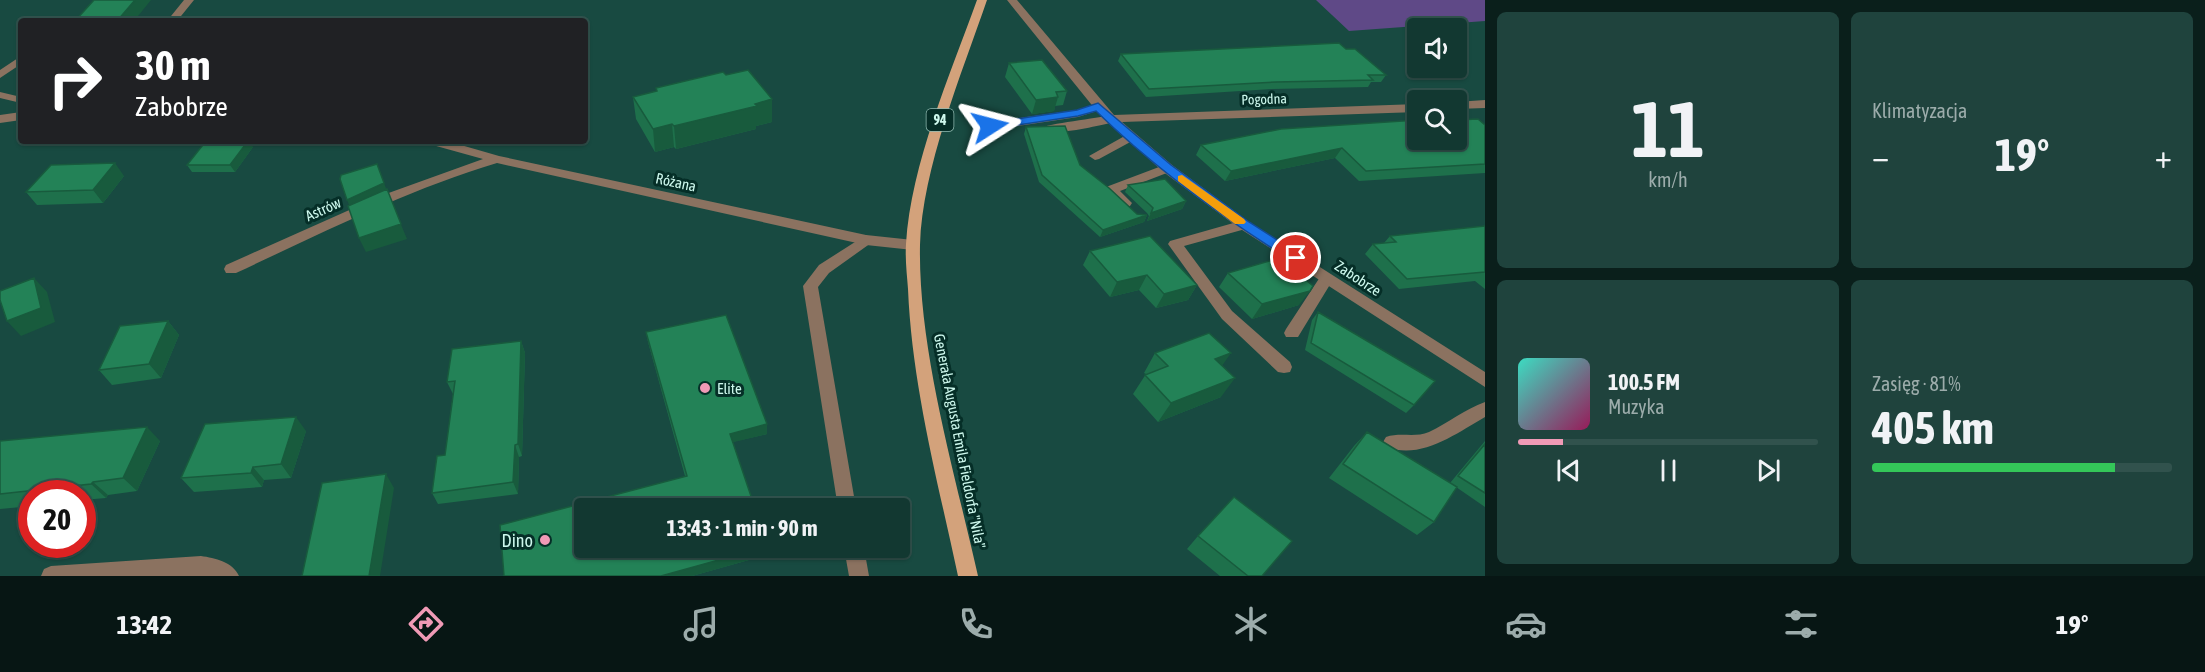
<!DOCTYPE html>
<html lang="pl">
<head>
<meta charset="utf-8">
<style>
  body { margin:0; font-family:"Asap Condensed",sans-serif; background:#1f433d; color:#f1f3f6; height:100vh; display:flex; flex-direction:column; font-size:22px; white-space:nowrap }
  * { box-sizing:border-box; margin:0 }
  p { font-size:20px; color:#9cacab }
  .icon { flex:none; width:33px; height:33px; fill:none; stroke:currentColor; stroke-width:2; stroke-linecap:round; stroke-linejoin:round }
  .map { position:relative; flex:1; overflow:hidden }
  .details { display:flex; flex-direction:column; gap:12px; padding:12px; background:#0a1f1b; width:720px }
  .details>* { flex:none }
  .guide { position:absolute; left:18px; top:18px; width:570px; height:126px; border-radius:6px; box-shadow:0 2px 4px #0004,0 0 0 2px #31524d; background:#202124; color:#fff; overflow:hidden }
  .tools { position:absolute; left:1407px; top:18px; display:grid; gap:12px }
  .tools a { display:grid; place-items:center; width:60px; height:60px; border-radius:6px; background:#123831; box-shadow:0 2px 4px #0004,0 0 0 2px #31524d; font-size:30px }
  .speed { position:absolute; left:18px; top:480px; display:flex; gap:12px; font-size:30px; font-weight:700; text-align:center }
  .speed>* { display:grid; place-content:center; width:78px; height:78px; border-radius:50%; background:#123831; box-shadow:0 2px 4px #0004,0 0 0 2px #31524d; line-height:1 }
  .speed .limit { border:9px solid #d22; background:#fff; color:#111 }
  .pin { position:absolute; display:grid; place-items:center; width:51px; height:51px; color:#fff; margin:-26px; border:3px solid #fff; border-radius:50%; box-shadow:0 2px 6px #0007 }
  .me { position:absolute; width:66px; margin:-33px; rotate:81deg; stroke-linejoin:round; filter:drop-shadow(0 0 4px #0008) }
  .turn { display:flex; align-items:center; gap:21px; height:126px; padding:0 18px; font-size:27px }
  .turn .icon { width:78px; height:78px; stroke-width:2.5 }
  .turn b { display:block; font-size:42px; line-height:51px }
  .big { font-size:45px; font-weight:700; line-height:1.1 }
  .details .card { flex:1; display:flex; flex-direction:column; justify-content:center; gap:9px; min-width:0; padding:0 21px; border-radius:9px; background:#1f433d }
  .details .dial { align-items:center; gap:0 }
  .dial b { font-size:78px; line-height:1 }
  .song { display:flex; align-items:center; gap:18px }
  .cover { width:72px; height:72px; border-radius:9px; background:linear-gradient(135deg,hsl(170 70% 55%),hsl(330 70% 35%)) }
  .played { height:6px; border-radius:3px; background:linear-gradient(90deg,#f09ab6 15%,#31524d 15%) }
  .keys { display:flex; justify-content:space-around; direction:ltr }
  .heat { display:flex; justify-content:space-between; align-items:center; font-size:33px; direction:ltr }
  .charge { height:9px; border-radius:4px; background:linear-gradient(90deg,#34c759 81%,#31524d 0) }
  .details .tiles { flex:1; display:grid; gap:12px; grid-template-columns:repeat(2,1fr) }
  .trip { position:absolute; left:574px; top:498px; width:336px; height:60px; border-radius:6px; background:#123831; box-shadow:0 2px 4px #0004,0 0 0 2px #31524d; font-weight:700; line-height:60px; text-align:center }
  .tabs { display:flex; height:96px; justify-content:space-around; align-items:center; background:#071614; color:#9cacab }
  .tabs .icon { width:42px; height:42px }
  .tabs .current { color:#f09ab6 }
  .tabs b { font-size:27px; color:#f1f3f6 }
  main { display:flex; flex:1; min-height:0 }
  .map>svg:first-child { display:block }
  .green { fill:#5f4987 }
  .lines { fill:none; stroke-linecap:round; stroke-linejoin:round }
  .service { fill:#8b7260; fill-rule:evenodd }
  .minor { fill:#8b7260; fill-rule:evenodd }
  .primary { fill:#d3a27b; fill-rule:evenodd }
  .wall { fill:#1e704b }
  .shaded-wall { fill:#185b3d }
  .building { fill:#238257; stroke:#185b3d; stroke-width:1.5 }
  .route { fill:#1a73e8; stroke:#114b97; stroke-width:1.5 }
  .slow { fill:#f59e0b }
  .poi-dot { fill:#f09ab6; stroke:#052e27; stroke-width:2 }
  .labels { text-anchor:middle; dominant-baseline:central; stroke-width:6; stroke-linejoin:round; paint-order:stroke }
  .far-street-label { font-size:14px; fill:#cdf8ed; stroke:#052e27 }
  .shield { fill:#052e27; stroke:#91bbb2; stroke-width:1.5 }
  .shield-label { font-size:14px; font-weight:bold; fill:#cdf8ed }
  .street-label { font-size:15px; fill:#cdf8ed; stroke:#052e27 }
  .poi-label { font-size:15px; fill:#cdf8ed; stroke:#052e27; text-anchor:start }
  .near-poi-label { font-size:18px; fill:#cdf8ed; stroke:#052e27; text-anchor:end }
</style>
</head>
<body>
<main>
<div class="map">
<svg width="1485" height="576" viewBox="0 0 1485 576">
  <rect width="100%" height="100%" fill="#184a41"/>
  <path class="green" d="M1316,0h169v21l-136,10z"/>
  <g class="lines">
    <path class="service" d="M1099,103l4,2v4l-25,8 -88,13 -6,-4 6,-4 87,-12z
      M1111,115l6,4 -2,3c-15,3 -63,16 -74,6 5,-4 58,-10 70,-13z
      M1130,133l4,1 2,3 -2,3 -35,19 -4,1 -6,-4z
      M1167,164l5,1 1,3 -1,3 -52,20 12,12 -2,3h-10l-16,-16 2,-3z
      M1244,220l5,2 2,3 -2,3 -65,18 48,65 58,51 2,5 -2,5 -6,1 -6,-1 -56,-53 -54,-75 2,-3z
      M866,235l7,5 -2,3 -42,30 -11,14 38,221h-18l-35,-222 16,-21z
      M1327,273l7,5 -36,59h-12l-2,-4 2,-4 36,-55z
      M1485,402v15c-30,17 -63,43 -99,30l-3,-5 3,-5c14,-5 29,1 43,-5 19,-9 36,-23 56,-30z
      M844,548h20l5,28h-20z"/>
    <path class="minor" d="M184,0h10l-17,21h-10z
      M1007,0h10l97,115 304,-11v8l-296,10 50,43 77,57 236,150v15l-246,-159 -77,-57 -67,-62z
      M21,56v8l-21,14v-8z
      M0,92l21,5v6l-21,-5z
      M1485,100v8l-29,1v-7z
      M21,112v8l-21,3v-8z
      M427,141h20l52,15 367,79 47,5 7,5 -7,5 -47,-5 -369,-82c-90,27 -175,70 -261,110h-10l-2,-4 2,-4 157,-70 100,-36 -54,-15z
      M201,556c14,2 32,6 38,20h-198l3,-7 7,-3z"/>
    <path class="primary" d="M977,0h10c-25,73 -65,169 -67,245 -2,105 35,228 58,331h-20c-20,-94 -46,-190 -50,-287 -1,-14 -3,-30 -2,-45 5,-80 44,-169 71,-244z"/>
  </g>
  <path class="wall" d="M1346,49l40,26 -5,7h-10l-3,5 -96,2 -126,8 -28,-36 3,-7z
    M1009,63l58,28 -4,14 -8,1 -1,5 -22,3 -27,-37z
    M656,88l116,34 -16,4v3l-80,20 -2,-2 -19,5 -19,-33 -3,-22 23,-6z
    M1485,125v48l-126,8 -24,-23 -110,23 -29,-26 5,-10 217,-5z
    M1026,127l54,38 57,49 10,1 -3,7 -44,15 -61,-55 -15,-48z
    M253,147l-18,25h-43l-5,-7z
    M124,176l-21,27 -66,2 -11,-13z
    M1128,185l58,16 -4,8 -35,12 2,-5 -2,-3 -22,-21z
    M1485,226v63l-10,-8 -76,8 -34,-35 8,-10 11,-1 6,-7z
    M1090,251l107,34 -9,15 -32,8 -17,-18 -29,7 -27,-32z
    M1228,273l71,32 -47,14 -33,-32z
    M1318,312l96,93 -8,8 -101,-63 7,-30z
    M168,321l11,14 -18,43 -49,7 -13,-15z
    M646,332l121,92v10l-35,8 35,113 -75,21h-188l181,-100 -37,-134z
    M521,341l4,12 -3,103 -3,1 -1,37 -80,10 -6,-11 13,-38 8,-61 -6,-12z
    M1155,353l67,13 -1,31 -63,25 -25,-28 13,-20 -2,-1z
    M306,431l-15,47 -27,2 -2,7 -68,5 -13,-14z
    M1367,432l83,51 35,-42v66l-29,-20 -22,35 -17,13 -88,-57 25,-32z
    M0,441h160l-23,50 -29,4 -2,3 -24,2v-6h-50v12l-32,3z
    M1198,536l64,40h-42l-33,-27z"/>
  <path class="shaded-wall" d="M135,0h16l-17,21h-17z
    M1058,97l-4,14 -22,3 4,-14z
    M772,99v23l-16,4v3l-80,20 -2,-23z
    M672,124l2,23 -19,5 -2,-23z
    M248,141h2l3,6 -18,25 -5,-7z
    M1342,148l-7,10 -110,23 6,-10z
    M115,163l9,13 -21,27 -10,-13z
    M384,183l3,8 -37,16 -3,-7z
    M387,191l20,48 -41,13 -7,-14z
    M1186,201l-4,8 -35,12 4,-8z
    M1147,215l-3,7 -44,15 3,-7z
    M1147,275l-8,15 -29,7 7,-15z
    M34,278l13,14 8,30 -34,14 -14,-15z
    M1197,285l-9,15 -32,8 8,-14z
    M1310,291l-11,14 -47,14 10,-15z
    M168,321l11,14 -18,43 -12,-14z
    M521,341l4,12 -3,103 -4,-12z
    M1231,353l-14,20 -2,-14z
    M1235,378l-14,19 -63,25 13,-19z
    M296,417l10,14 -15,47 -10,-14z
    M767,424v10l-37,9v-9z
    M147,427l13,14 -23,50 -14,-13z
    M515,445l4,12 -1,37 -5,-12z
    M253,467l11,13 -2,7 -11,-14z
    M386,474l8,14 -14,88h-11z
    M93,482l15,13 -2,3 -15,-14z
    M762,548h5v7l-75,21h-31z"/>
  <path class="building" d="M94,0h41l-18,21h-42z
    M1339,43l7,6h9l31,26h-18l5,5 -97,2 -127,7 -28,-35z
    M1042,60l25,31 -11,1 2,5 -22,3 -27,-37z
    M748,70l24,29 -17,5 2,2 -83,20 -2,-2 -19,5 -20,-32 24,-6 -1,-3 67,-16 3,3z
    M1478,119l7,6v39l-119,7 -24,-23 -111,23 -30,-26 80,-16 137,-9v20h38v-20z
    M1065,126l15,39 29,23 28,26 10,1 -44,15 -61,-55 -16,-48z
    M206,141h42l-18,24h-43z
    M115,163l-22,27 -67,2 25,-27z
    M377,164l7,19 -37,17 -7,-21 1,-4z
    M1165,179l21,22 -35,12 2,-5 -3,-3 -22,-20z
    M387,189l14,35 -42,14 -11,-32z
    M1485,226v46l-78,7 -34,-35 23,-2 -6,-6z
    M1150,236l47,49 -33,9 -17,-19 -30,7 -27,-31z
    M1280,258l33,28 -3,5 -48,13 -34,-31z
    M34,278l7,30 -34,13 -7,-21v-9z
    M1318,312l117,69 -21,24 -103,-62z
    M726,315l41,109 -37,10 25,74h-170v40h177l-101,28h-157l-4,-51 187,-49 -41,-144z
    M168,321l-19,43 -50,6 21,-44z
    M1209,333l22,20 -16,6 20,19 -64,25 -26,-28 23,-9 -13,-13z
    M521,341l-3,103 -3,1 -2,37 -81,11 5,-37 8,-1 10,-74 -8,1 5,-33z
    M296,417l-15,47 -28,3 -2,6 -70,5 24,-54z
    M147,427l-24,51 -30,4 -2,2 -91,10v-53z
    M1367,432l90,55 -23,35 -91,-58z
    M1485,444v49l-27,-17z
    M386,474l-17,102h-67l20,-93z
    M1234,497l58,44 -30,35h-14l-50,-40z"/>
  <path class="route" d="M1098,103l73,62 78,57 52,33 2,3 -2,3h-9c-70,-44 -137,-92 -196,-150l-18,5 -88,13 -5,-3 5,-3 87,-13z"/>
  <path class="slow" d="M1182,175l62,44 2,3 -2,2h-9l-57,-43v-5z"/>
  <g class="poi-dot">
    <circle cx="705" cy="388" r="6"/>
    <circle cx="545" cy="540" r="6"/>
  </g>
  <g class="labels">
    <g class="far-street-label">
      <text transform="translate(1264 99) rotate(-2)">Pogodna</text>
    </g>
    <rect class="shield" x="926.5" y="109" width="27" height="22" rx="4.5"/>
    <g class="shield-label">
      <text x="940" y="120">94</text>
    </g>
    <g class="street-label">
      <text transform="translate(676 182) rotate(12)">Różana</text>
      <text transform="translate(323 209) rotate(-24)">Astrów</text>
      <text transform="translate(1358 278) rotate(33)">Zabobrze</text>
      <text transform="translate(960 441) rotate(79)">Generała Augusta Emila Fieldorfa "Nila"</text>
    </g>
    <g class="poi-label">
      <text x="717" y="388">Elite</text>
    </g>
    <g class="near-poi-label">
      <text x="533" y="540">Dino</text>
    </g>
  </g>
</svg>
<div class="tools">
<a><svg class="icon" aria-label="sound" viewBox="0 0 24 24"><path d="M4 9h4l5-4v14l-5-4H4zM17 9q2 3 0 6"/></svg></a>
<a><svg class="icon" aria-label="search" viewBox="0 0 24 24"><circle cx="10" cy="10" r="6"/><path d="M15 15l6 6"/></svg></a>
</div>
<div class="speed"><div class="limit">20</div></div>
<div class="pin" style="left:1296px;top:258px;background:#d93025"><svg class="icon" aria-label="arrive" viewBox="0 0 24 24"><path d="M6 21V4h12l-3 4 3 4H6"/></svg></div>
<svg class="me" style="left:990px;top:126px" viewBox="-20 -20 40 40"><path d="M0-17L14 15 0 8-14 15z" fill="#1a73e8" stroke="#fff" stroke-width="4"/></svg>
<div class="trip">13:43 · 1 min · 90 m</div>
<div class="guide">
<div class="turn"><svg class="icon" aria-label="right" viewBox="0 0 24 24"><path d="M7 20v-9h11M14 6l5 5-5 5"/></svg><div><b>30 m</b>Zabobrze</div></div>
</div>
</div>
<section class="details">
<div class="tiles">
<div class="card dial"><b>11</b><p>km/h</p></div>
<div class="card"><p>Klimatyzacja</p>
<div class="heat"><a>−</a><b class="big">19°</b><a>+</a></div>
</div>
<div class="card">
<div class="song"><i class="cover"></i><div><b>100.5 FM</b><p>Muzyka</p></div></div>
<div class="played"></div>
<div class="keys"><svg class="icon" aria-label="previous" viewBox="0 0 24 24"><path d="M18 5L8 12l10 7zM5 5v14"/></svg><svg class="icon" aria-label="pause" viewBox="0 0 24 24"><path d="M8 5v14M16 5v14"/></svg><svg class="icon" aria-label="next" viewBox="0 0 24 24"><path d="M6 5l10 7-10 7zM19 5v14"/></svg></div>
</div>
<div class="card"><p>Zasięg · 81%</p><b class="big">405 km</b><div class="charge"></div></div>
</div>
</section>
</main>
<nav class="tabs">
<b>13:42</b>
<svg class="icon current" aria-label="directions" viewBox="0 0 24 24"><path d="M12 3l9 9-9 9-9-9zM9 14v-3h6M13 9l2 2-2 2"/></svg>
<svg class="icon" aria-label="music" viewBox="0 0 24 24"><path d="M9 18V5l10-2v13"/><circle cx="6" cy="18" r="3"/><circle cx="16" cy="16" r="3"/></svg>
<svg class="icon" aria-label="phone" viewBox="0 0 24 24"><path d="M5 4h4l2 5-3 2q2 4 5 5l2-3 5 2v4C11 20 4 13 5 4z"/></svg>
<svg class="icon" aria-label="climate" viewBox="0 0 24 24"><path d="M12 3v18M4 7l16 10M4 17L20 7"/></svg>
<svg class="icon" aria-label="car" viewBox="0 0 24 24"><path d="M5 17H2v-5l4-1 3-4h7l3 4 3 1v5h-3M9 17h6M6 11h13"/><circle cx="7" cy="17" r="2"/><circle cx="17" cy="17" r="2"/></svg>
<svg class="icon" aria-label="filters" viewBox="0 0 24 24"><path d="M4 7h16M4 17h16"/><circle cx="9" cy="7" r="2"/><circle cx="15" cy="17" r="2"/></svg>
<b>19°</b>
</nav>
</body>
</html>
